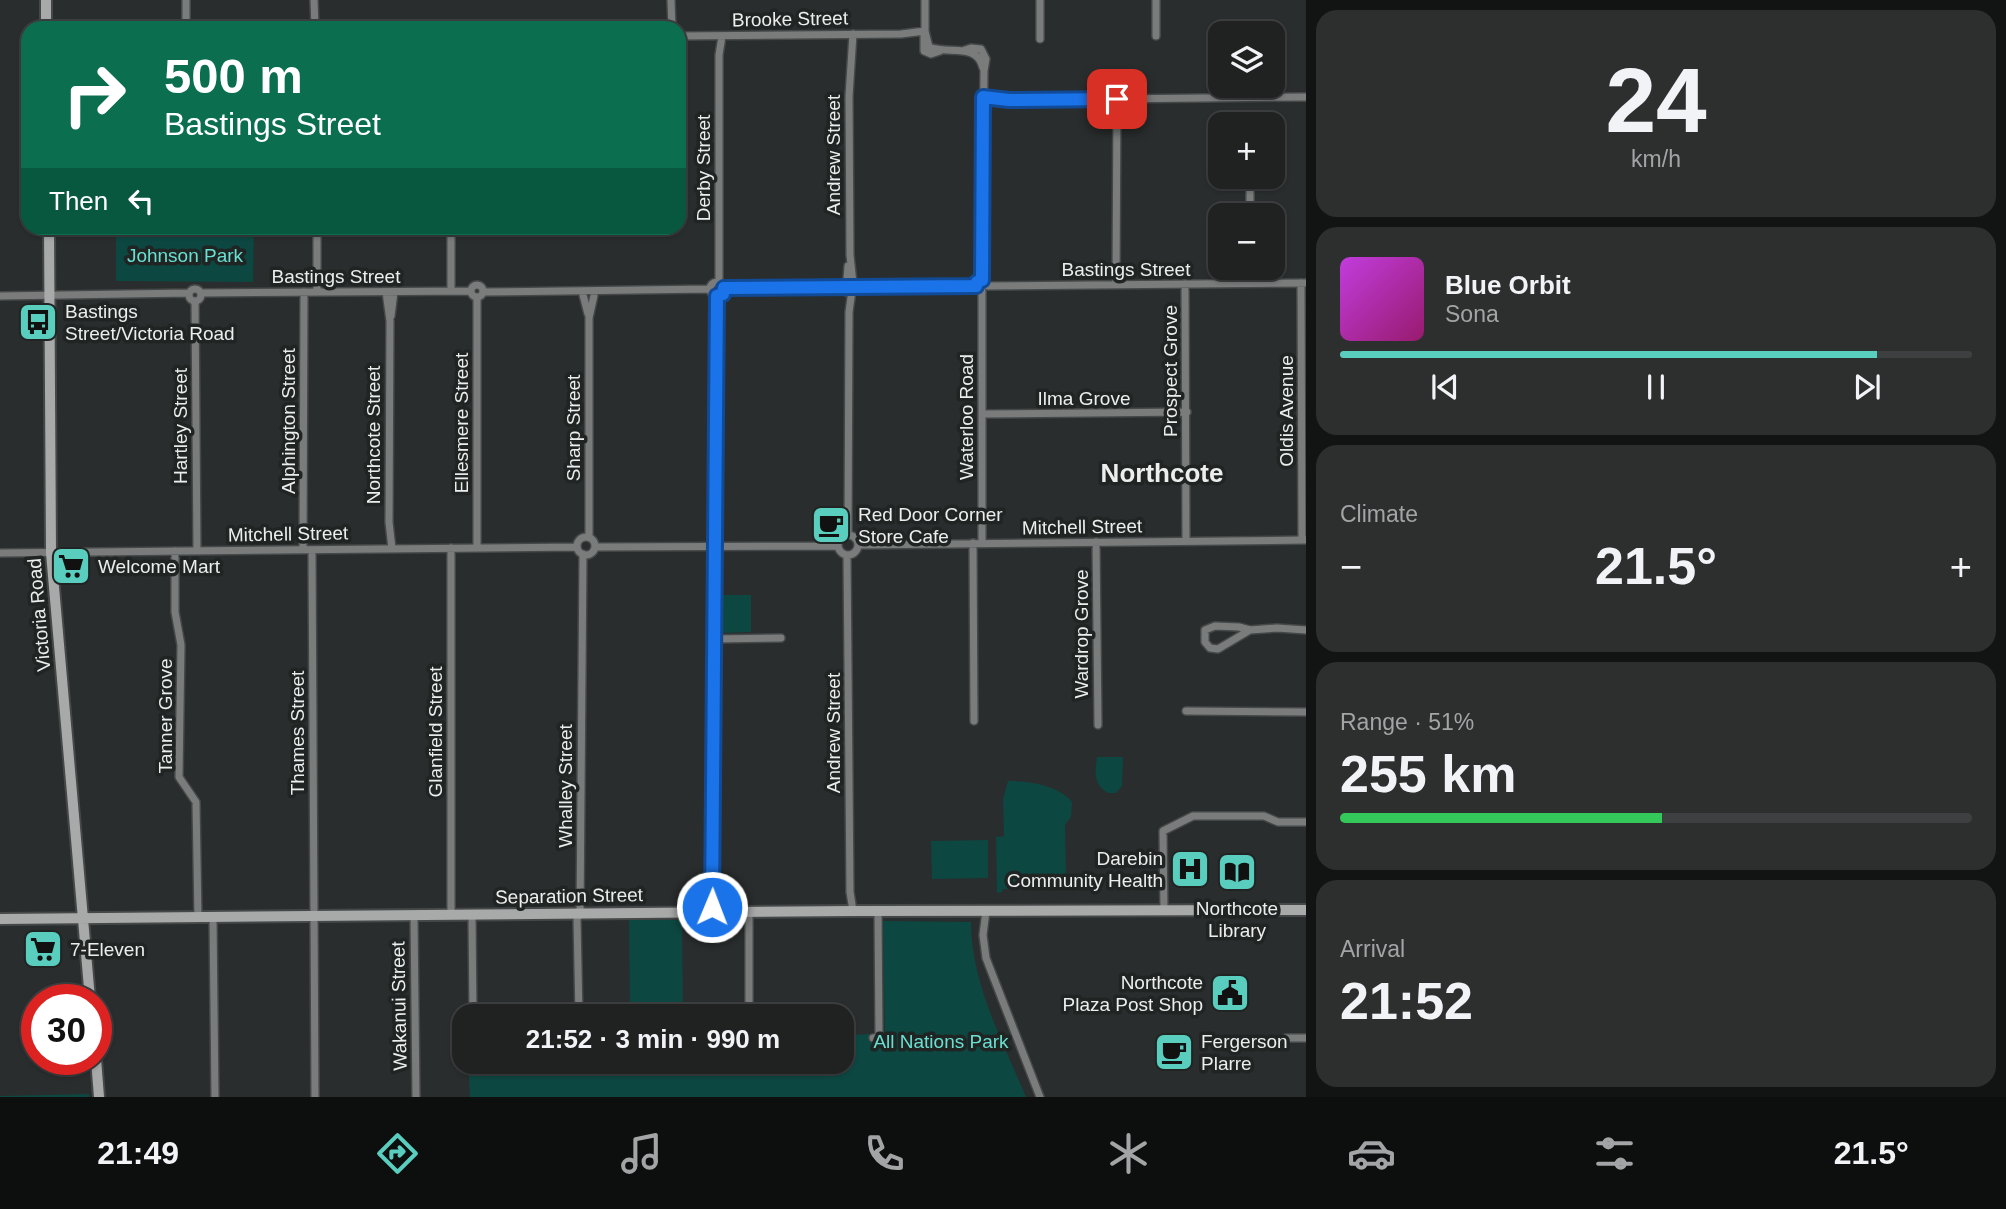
<!DOCTYPE html>
<html lang="en">
<head>
<meta charset="utf-8">
<style>
  body { margin:0; font-family:Helvetica,sans-serif; background:#2d2f2f; color:#f1f3f6; height:100vh; display:flex; flex-direction:column; font-size:26px; white-space:nowrap }
  * { box-sizing:border-box; margin:0 }
  p { font-size:23px; color:#a2a4a5 }
  .icon { flex:none; width:38px; height:38px; fill:none; stroke:currentColor; stroke-width:2; stroke-linecap:round; stroke-linejoin:round }
  .map { position:relative; flex:1; overflow:hidden }
  .sheet { display:flex; flex-direction:column; gap:10px; padding:10px; background:#121313; width:700px }
  .sheet>* { flex:none }
  .banner { position:absolute; left:21px; top:21px; width:665px; height:214px; border-radius:21px; box-shadow:0 2px 5px #0004,0 0 0 2px #3d3f40; background:#0b6e4f; color:#fff; overflow:hidden }
  .tools { position:absolute; left:1208px; top:21px; display:grid; gap:14px }
  .tools a { display:grid; place-items:center; width:77px; height:77px; border-radius:14px; background:#202222; box-shadow:0 2px 5px #0004,0 0 0 2px #3d3f40; font-size:35px }
  .speed { position:absolute; left:21px; top:984px; display:flex; gap:14px; font-size:35px; font-weight:700; text-align:center }
  .speed>* { display:grid; place-content:center; width:91px; height:91px; border-radius:50%; background:#202222; box-shadow:0 2px 5px #0004,0 0 0 2px #3d3f40; line-height:1 }
  .speed .limit { border:10px solid #d22; background:#fff; color:#111 }
  .pin { position:absolute; display:grid; place-items:center; width:60px; height:60px; color:#fff; margin:-30px; border-radius:14px; box-shadow:0 4px 10px #0006 }
  .me { position:absolute; width:77px; margin:-38px; rotate:1deg; stroke-linejoin:round; filter:drop-shadow(0 0 5px #0008) }
  .turn { display:flex; align-items:center; gap:24px; height:147px; padding:0 28px; font-size:32px }
  .turn .icon { width:91px; height:91px; stroke-width:2.5 }
  .turn b { display:block; font-size:49px; line-height:60px }
  .then { display:flex; align-items:center; height:66px; padding:0 28px; background:#0003; gap:14px; font-size:26px }
  .big { font-size:52px; font-weight:800; line-height:1.1 }
  .sheet .tile { flex:1; display:flex; flex-direction:column; justify-content:center; gap:10px; min-width:0; padding:0 24px; border-radius:21px; background:#2d2f2f }
  .sheet .dial { align-items:center; gap:0 }
  .dial b { font-size:91px; line-height:1 }
  .song { display:flex; align-items:center; gap:21px }
  .cover { width:84px; height:84px; border-radius:10px; background:linear-gradient(135deg,hsl(290 70% 55%),hsl(320 70% 35%)) }
  .played { height:7px; border-radius:4px; background:linear-gradient(90deg,#59cebf 85%,#3d3f40 85%) }
  .keys { display:flex; justify-content:space-around; direction:ltr }
  .heat { display:flex; justify-content:space-between; align-items:center; font-size:38px; direction:ltr }
  .charge { height:10px; border-radius:5px; background:linear-gradient(90deg,#34c759 51%,#3d3f40 0) }
  .trip { position:absolute; left:452px; top:1004px; width:402px; height:70px; border-radius:21px; background:#202222; box-shadow:0 2px 5px #0004,0 0 0 2px #3d3f40; font-weight:800; line-height:70px; text-align:center }
  .dock { display:flex; height:112px; justify-content:space-around; align-items:center; background:#0d0e0e; color:#a2a4a5 }
  .dock .icon { width:49px; height:49px }
  .dock .current { color:#59cebf }
  .dock b { font-size:32px; color:#f1f3f6 }
  main { display:flex; flex:1; min-height:0 }
  .map>svg:first-child { display:block }
  .green { fill:#0d4741 }
  .lines { fill:none; stroke-linecap:round; stroke-linejoin:round }
  .street-casing { stroke:#454848; stroke-width:10 }
  .secondary-casing { stroke:#454848; stroke-width:14 }
  .street { stroke:#7a7c7c; stroke-width:7 }
  .secondary { stroke:#a7aaa9; stroke-width:10 }
  .route-casing { stroke:#114b97; stroke-width:18 }
  .route { stroke:#1a73e8; stroke-width:12 }
  .labels { text-anchor:middle; dominant-baseline:central; stroke-width:7; stroke-linejoin:round; paint-order:stroke }
  .street-label { font-size:19px; fill:#eceeee; stroke:#202423 }
  .park-label { font-size:19px; fill:#68e0d1; stroke:#202423 }
  .poi-label { font-size:19px; fill:#eceeee; stroke:#202423; text-anchor:start }
  .district-label { font-size:26px; font-weight:bold; fill:#eceeee; stroke:#202423 }
</style>
</head>
<body>
<main>
<div class="map">
<svg width="1306" height="1097" viewBox="0 0 1306 1097">
  <rect width="100%" height="100%" fill="#2a2d2d"/>
  <path class="green" d="M116,228h138l-1,54 -137,-1z
    M720,595h31v37l-30,1z
    M1097,757h26l-1,29 -6,7h-8c-15,-8 -13,-21 -11,-36z
    M1008,781c20,0 51,4 64,21l-1,15 -6,8 1,52 -19,12h-44l-1,3 -5,1 -1,-56 8,-1 -1,-37z
    M988,840v38l-56,1 -1,-38z
    M629,920h53l1,97h-53z
    M883,921l88,1c0,61 32,120 55,175h-556l-2,-35h374v-27l29,-1v7l14,-1z
    M89,1094v3h-89v-1z"/>
  <g class="lines">
    <g class="street-casing">
      <path id="street" d="M314,0l1,28
        M671,0l1,28
        M925,0v31l4,16c20,8 48,-5 54,21
        M186,28v-28
        M924,35v16l7,3 9,-3
        M679,36l222,-2 24,-3
        M1156,36v-36
        M1040,39v-39
        M962,51l9,-3 10,1 5,10 -2,12 -2,209
        M983,97l26,3 297,-3
        M1250,177v38
        M317,228v64
        M451,228v63
        M1251,268v15
        M710 289a7 7 0 1 1 14 0a7 7 0 1 1-14 0Z
        M719,282v-227l3,-19
        M1301,283l1,257
        M1185,284l1,257
        M1116,285l1,-186
        M471 291a6 6 0 1 1 12 0a6 6 0 1 1-12 0Z
        M988,286l318,-3
        M725,288l251,-2
        M189 295a6 6 0 1 1 12 0a6 6 0 1 1-12 0Z
        M582,291l6,23
        M982,291v252
        M386,292l4,29 -1,201 3,27
        M483,292l227,-3
        M846,292l2,-26
        M201,293l270,-2
        M0,296l189,-3
        M195,301l2,250
        M391,316l3,-24
        M982,414l205,-2
        M848,534l1,-222 4,-29 -3,-28 -1,-159 4,-62
        M838 545a10 10 0 1 1 20 0a10 10 0 1 1-20 0Z
        M589,537v-219l6,-27
        M577 546a9 9 0 1 1 18 0a9 9 0 1 1-18 0Z
        M1096,542l2,183
        M973,543l1,178
        M858,545l448,-5
        M595,547l242,-1
        M451,548v367
        M477,548v-251
        M303,550l1,-258
        M312,550l3,547
        M175,551v61l6,33 -2,132 17,25 2,116
        M0,553l577,-6
        M847,555l3,337 3,19
        M1250,630l-32,19 -8,-1 -5,-6v-12l10,-4 24,1 11,3 27,-2 29,2
        M714,639l67,-1
        M1186,711l120,1
        M986,911l-3,24 3,23 54,139
        M1164,911l-1,-80 30,-15h71l14,6h28
        M712,912l5,-616
        M749,912v105
        M472,915l1,102
        M414,916l2,181
        M213,918l2,179
        M579,1017l-2,-98 3,-5 3,-360
        M873,1038l6,-1 -1,-126
        M1286,1038h20"/>
    </g>
    <g class="secondary-casing">
      <path id="secondary" d="M46,0v28
        M49,228l2,325 39,446
        M0,919l853,-8 453,-1
        M96,1059l3,38"/>
    </g>
    <use href="#street" class="street"/>
    <use href="#secondary" class="secondary"/>
  </g>
  <g class="lines">
    <g class="route-casing">
      <path id="route" d="M712,907l5,-611 6,-2 1,-6 252,-2 1,-4 5,-2 1,-183 26,3 108,-1"/>
    </g>
    <use href="#route" class="route"/>
  </g>
  <defs>
    <g id="bus-square" transform="scale(2.0125)"><rect x="-9" y="-9" width="18" height="18" rx="4" fill="#59cebf" stroke="#202423"/><path d="M-5-6H5V4H4V6H2V4H-2V6H-4V4H-5ZM-3.5-4V0h7V-4ZM-3.5 1.2v1.5H-2V1.2ZM2 1.2v1.5H3.5V1.2Z" fill="#111"/></g>
    <g id="cafe-square" transform="scale(2.0125)"><rect x="-9" y="-9" width="18" height="18" rx="4" fill="#59cebf" stroke="#202423"/><path d="M-5.5-4.5H6V0H3Q3 3.5 0 3.5H-2.5Q-5.5 3.5-5.5 0ZM3-3.2v2h1.7v-2ZM-6 4.5H4V6H-6Z" fill="#111"/></g>
    <g id="supermarket-square" transform="scale(2.0125)"><rect x="-9" y="-9" width="18" height="18" rx="4" fill="#59cebf" stroke="#202423"/><path d="M-6-5.5h2.5l.6 2H6L4.5 2H-2.5L-4.4-4H-6ZM-1.5 3.2a1.3 1.3 0 1 0 .1 0ZM3 3.2a1.3 1.3 0 1 0 .1 0Z" fill="#111"/></g>
    <g id="hospital-square" transform="scale(2.0125)"><rect x="-9" y="-9" width="18" height="18" rx="4" fill="#59cebf" stroke="#202423"/><path d="M-5-5h3v3.5h4V-5h3V5h-3V1.5h-4V5h-3Z" fill="#111"/></g>
    <g id="library-square" transform="scale(2.0125)"><rect x="-9" y="-9" width="18" height="18" rx="4" fill="#59cebf" stroke="#202423"/><path d="M-6-4Q-3-5.5-.7-3.5V5Q-3 3-6 4ZM6-4Q3-5.5 .7-3.5V5Q3 3 6 4Z" fill="#111"/></g>
    <g id="civic-square" transform="scale(2.0125)"><rect x="-9" y="-9" width="18" height="18" rx="4" fill="#59cebf" stroke="#202423"/><path d="M-.6-6.5H3V-4.5H.6V-3L4-1V1h2V6H-6V1h2V-1L-.6-3ZM-1.2 2.5V6h2.4V2.5Z" fill="#111"/></g>
  </defs>
  <g fill-rule="evenodd">
    <use href="#bus-square" x="38" y="322"/>
    <use href="#cafe-square" x="831" y="525"/>
    <use href="#supermarket-square" x="71" y="566"/>
    <use href="#hospital-square" x="1190" y="869"/>
    <use href="#library-square" x="1237" y="872"/>
    <use href="#supermarket-square" x="43" y="949"/>
    <use href="#civic-square" x="1230" y="993"/>
    <use href="#cafe-square" x="1174" y="1052"/>
  </g>
  <g class="labels">
    <g class="street-label">
      <text transform="translate(790 19) rotate(-1)">Brooke Street</text>
      <text transform="translate(833 155) rotate(-90)">Andrew Street</text>
      <text transform="translate(703 168) rotate(-90)">Derby Street</text>
      <text x="1126" y="269">Bastings Street</text>
      <text x="336" y="276">Bastings Street</text>
      <text transform="translate(1170 371) rotate(-90)">Prospect Grove</text>
      <text x="1084" y="398">Ilma Grove</text>
      <text transform="translate(1286 411) rotate(-90)">Oldis Avenue</text>
      <text transform="translate(966 417) rotate(-90)">Waterloo Road</text>
      <text transform="translate(288 421) rotate(-90)">Alphington Street</text>
      <text transform="translate(461 423) rotate(-90)">Ellesmere Street</text>
      <text transform="translate(180 426) rotate(-90)">Hartley Street</text>
      <text transform="translate(573 428) rotate(-90)">Sharp Street</text>
      <text transform="translate(373 435) rotate(-90)">Northcote Street</text>
      <text transform="translate(1082 527) rotate(-1)">Mitchell Street</text>
      <text transform="translate(288 534) rotate(-1)">Mitchell Street</text>
      <text transform="translate(39 615) rotate(-95)">Victoria Road</text>
      <text transform="translate(1081 634) rotate(-90)">Wardrop Grove</text>
      <text transform="translate(165 716) rotate(-90)">Tanner Grove</text>
      <text transform="translate(435 732) rotate(-90)">Glanfield Street</text>
      <text transform="translate(297 733) rotate(-90)">Thames Street</text>
      <text transform="translate(833 733) rotate(-90)">Andrew Street</text>
      <text transform="translate(565 786) rotate(-90)">Whalley Street</text>
      <text transform="translate(569 896) rotate(-1)">Separation Street</text>
      <text transform="translate(399 1006) rotate(-91)">Wakanui Street</text>
    </g>
    <g class="park-label">
      <text x="185" y="255">Johnson Park</text>
      <text x="941" y="1041">All Nations Park</text>
    </g>
    <g class="poi-label">
      <text x="65" y="311">Bastings<tspan x="65" dy="22">Street/Victoria Road</tspan></text>
      <text x="858" y="514">Red Door Corner<tspan x="858" dy="22">Store Cafe</tspan></text>
      <text x="98" y="566">Welcome Mart</text>
      <text x="1163" y="858" text-anchor="end">Darebin<tspan x="1163" dy="22">Community Health</tspan></text>
      <text x="1237" y="908" text-anchor="middle">Northcote<tspan x="1237" dy="22">Library</tspan></text>
      <text x="70" y="949">7-Eleven</text>
      <text x="1203" y="982" text-anchor="end">Northcote<tspan x="1203" dy="22">Plaza Post Shop</tspan></text>
      <text x="1201" y="1041">Fergerson<tspan x="1201" dy="22">Plarre</tspan></text>
    </g>
    <g class="district-label">
      <text x="1162" y="473">Northcote</text>
    </g>
  </g>
</svg>
<div class="tools">
<a><svg class="icon" aria-label="layers" viewBox="0 0 24 24"><path d="M12 4l9 5-9 5-9-5zM3 14l9 5 9-5"/></svg></a>
<a>+</a>
<a>−</a>
</div>
<div class="speed"><div class="limit">30</div></div>
<div class="pin" style="left:1117px;top:99px;background:#d93025"><svg class="icon" aria-label="arrive" viewBox="0 0 24 24"><path d="M6 21V4h12l-3 4 3 4H6"/></svg></div>
<svg class="me" style="left:712px;top:907px" viewBox="-20 -20 40 40"><circle r="17" fill="#1a73e8" stroke="#fff" stroke-width="3"/><path d="M0-11L8 9 0 5-8 9z" fill="#fff"/></svg>
<div class="trip">21:52 · 3 min · 990 m</div>
<div class="banner">
<div class="turn"><svg class="icon" aria-label="right" viewBox="0 0 24 24"><path d="M7 20v-9h11M14 6l5 5-5 5"/></svg><div><b>500 m</b>Bastings Street</div></div>
<div class="then">Then<svg class="icon" aria-label="left" viewBox="0 0 24 24"><path d="M17 20v-9H6M10 6l-5 5 5 5"/></svg></div>
</div>
</div>
<section class="sheet">
<div class="tile dial"><b>24</b><p>km/h</p></div>
<div class="tile">
<div class="song"><i class="cover"></i><div><b>Blue Orbit</b><p>Sona</p></div></div>
<div class="played"></div>
<div class="keys"><svg class="icon" aria-label="previous" viewBox="0 0 24 24"><path d="M18 5L8 12l10 7zM5 5v14"/></svg><svg class="icon" aria-label="pause" viewBox="0 0 24 24"><path d="M8 5v14M16 5v14"/></svg><svg class="icon" aria-label="next" viewBox="0 0 24 24"><path d="M6 5l10 7-10 7zM19 5v14"/></svg></div>
</div>
<div class="tile"><p>Climate</p>
<div class="heat"><a>−</a><b class="big">21.5°</b><a>+</a></div>
</div>
<div class="tile"><p>Range · 51%</p><b class="big">255 km</b><div class="charge"></div></div>
<div class="tile"><p>Arrival</p><b class="big">21:52</b></div>
</section>
</main>
<nav class="dock">
<b>21:49</b>
<svg class="icon current" aria-label="directions" viewBox="0 0 24 24"><path d="M12 3l9 9-9 9-9-9zM9 14v-3h6M13 9l2 2-2 2"/></svg>
<svg class="icon" aria-label="music" viewBox="0 0 24 24"><path d="M9 18V5l10-2v13"/><circle cx="6" cy="18" r="3"/><circle cx="16" cy="16" r="3"/></svg>
<svg class="icon" aria-label="phone" viewBox="0 0 24 24"><path d="M5 4h4l2 5-3 2q2 4 5 5l2-3 5 2v4C11 20 4 13 5 4z"/></svg>
<svg class="icon" aria-label="climate" viewBox="0 0 24 24"><path d="M12 3v18M4 7l16 10M4 17L20 7"/></svg>
<svg class="icon" aria-label="car" viewBox="0 0 24 24"><path d="M5 17H2v-5l4-1 3-4h7l3 4 3 1v5h-3M9 17h6M6 11h13"/><circle cx="7" cy="17" r="2"/><circle cx="17" cy="17" r="2"/></svg>
<svg class="icon" aria-label="filters" viewBox="0 0 24 24"><path d="M4 7h16M4 17h16"/><circle cx="9" cy="7" r="2"/><circle cx="15" cy="17" r="2"/></svg>
<b>21.5°</b>
</nav>
</body>
</html>
